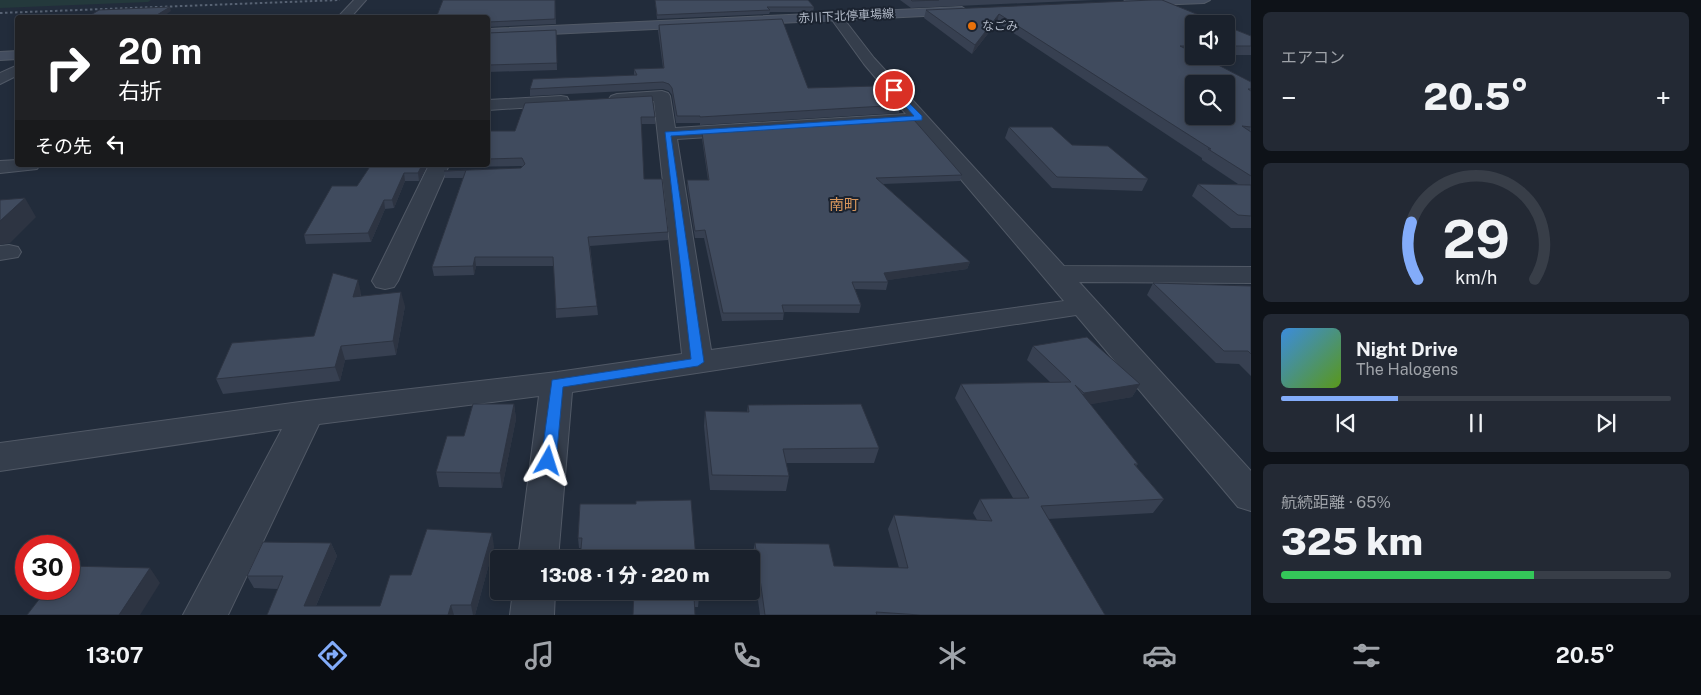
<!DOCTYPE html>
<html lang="ja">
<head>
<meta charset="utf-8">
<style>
  body { margin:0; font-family:"Public Sans","Noto Sans JP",sans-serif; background:#232934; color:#f1f3f6; height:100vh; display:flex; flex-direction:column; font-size:19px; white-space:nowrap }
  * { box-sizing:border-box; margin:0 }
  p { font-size:16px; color:#9fa3a9 }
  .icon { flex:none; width:28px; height:28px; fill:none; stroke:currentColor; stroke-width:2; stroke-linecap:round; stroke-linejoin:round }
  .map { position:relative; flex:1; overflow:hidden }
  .side { display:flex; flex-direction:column; gap:12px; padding:12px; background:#0e1218; width:450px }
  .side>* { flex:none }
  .top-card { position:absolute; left:15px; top:15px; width:475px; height:152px; border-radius:5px; box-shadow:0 2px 8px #0003,0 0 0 1px #383e48; background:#202124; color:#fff; overflow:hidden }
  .controls { position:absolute; left:1185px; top:15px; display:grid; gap:10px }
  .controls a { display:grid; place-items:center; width:50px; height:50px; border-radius:5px; background:#1a212c; box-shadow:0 2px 8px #0003,0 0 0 1px #383e48; font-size:25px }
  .speed { position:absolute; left:15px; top:535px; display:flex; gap:10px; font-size:25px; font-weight:700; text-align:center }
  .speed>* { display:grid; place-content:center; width:65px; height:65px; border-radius:50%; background:#1a212c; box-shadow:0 2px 8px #0003,0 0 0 1px #383e48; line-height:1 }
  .speed .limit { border:8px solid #d22; background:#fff; color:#111 }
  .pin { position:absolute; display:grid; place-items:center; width:42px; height:42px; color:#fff; margin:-21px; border:2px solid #fff; border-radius:50%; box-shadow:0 1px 5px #0007 }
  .me { position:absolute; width:55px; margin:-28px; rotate:6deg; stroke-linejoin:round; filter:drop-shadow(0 0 4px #0008) }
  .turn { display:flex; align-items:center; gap:18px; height:105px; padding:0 20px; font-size:22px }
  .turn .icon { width:65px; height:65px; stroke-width:2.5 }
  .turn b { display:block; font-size:35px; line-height:42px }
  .then { display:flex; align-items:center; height:48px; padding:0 20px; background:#0003; gap:10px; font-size:19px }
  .big { font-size:38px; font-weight:800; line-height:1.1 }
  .side .card { flex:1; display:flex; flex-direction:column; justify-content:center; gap:8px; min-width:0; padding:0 18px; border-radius:8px; background:#232934 }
  .side .dial { align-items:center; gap:0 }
  .dial svg { height:130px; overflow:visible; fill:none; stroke:#383e48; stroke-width:7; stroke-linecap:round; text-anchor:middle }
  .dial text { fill:#f1f3f6; stroke:none }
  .song { display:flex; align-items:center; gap:15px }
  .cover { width:60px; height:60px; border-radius:8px; background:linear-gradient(135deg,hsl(210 70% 55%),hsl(90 70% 35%)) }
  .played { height:5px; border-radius:2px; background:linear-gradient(90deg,#83acfa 30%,#383e48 30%) }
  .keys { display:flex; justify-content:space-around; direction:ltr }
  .heat { display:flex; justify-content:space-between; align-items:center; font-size:28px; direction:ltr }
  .charge { height:8px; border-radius:4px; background:linear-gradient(90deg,#34c759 65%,#383e48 0) }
  .trip { position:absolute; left:490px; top:550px; width:270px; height:50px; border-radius:5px; background:#1a212c; box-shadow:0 2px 8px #0003,0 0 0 1px #383e48; font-weight:800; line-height:50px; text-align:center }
  .tab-bar { display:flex; height:80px; justify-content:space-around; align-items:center; background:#0a0d12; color:#9fa3a9 }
  .tab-bar .icon { width:35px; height:35px }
  .tab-bar .active { color:#83acfa }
  .tab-bar b { font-size:22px; color:#f1f3f6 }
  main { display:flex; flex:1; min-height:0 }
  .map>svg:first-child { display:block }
  .green { fill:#24393c }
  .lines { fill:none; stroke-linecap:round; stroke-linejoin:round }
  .street-casing { stroke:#515966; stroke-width:2 }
  .secondary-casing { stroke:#515966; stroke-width:2 }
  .street { fill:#353e4c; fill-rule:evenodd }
  .secondary { fill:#434d5f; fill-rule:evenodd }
  .rail { stroke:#576273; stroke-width:2; stroke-dasharray:2.5 2.5; stroke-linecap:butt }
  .wall { fill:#374051 }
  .shaded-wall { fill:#2d3442 }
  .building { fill:#404b5e; stroke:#2d3442; fill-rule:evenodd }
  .route { fill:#1a73e8; stroke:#114b97 }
  .food-dot { fill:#e8710a; stroke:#1b2330; stroke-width:2 }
  .labels { text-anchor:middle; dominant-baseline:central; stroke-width:4; stroke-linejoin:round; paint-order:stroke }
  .far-street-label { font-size:12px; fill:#b1b9c7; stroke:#1b2330 }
  .far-poi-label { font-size:12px; fill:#b1b9c7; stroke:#1b2330; text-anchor:start }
  .far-quarter-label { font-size:15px; fill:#d7965c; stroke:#1b2330 }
</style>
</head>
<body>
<main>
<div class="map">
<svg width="1251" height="615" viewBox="0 0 1251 615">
  <rect width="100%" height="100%" fill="#222c3b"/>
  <path class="green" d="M0,0h151l-3,2 -148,6z"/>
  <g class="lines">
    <g class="street-casing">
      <path id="street" d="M354,0h12l-16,18h-13z
        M836,13l4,1 34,44 190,208 187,1v16l-172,-1 172,189v40l-13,-4 -162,-192 -504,77 -14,167h-40l21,-163 -220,28 -91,191h-45l99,-186 -282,42v-28l307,-42 250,-29 125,-18 -28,-253 -37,3 -6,-2 -2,-3 2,-3 6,-2 45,-3 6,2 2,3 5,32 231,-14 -42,-50 -34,-47zM914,124l150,177 -353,49 -34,-211z
        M18,65v10l-18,9v-11z
        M561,96l6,1 2,4 -2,4 -79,5v-10z
        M18,160v5h22l-3,4 -37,4v-12z
        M429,165h20l-51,116 -4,6 -9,2 -9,-2 -4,-6z
        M9,245l9,2 3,5 -3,5 -18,3v-14z
        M513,591h42l-1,24h-44z"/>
    </g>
    <g class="secondary-casing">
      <path id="secondary" d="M1210,0l-6,3 -76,3 -6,-3 4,-3z
        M962,7l6,4 -2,3 -478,23v-8z
        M18,51v8l-18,1v-8z"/>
    </g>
    <use href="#street" class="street"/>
    <use href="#secondary" class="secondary"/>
    <path class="rail" d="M0,13l340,-13"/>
  </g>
  <path class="wall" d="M555,0l1,24 -68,3v2v-11z
    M655,0h153l6,7 -1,5h-43l-1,2 -112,5z
    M900,0h194l-183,8z
    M926,10l268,14v32l57,26v146h-20l-39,-32 6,-12h40l-36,-24v-2l-205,-136 -25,32 -48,-36z
    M659,25l149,63 82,11 11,6 -2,8 -199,12v-2h-24l-4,-28 -3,-4 -6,-2 -133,7v-7l104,-14v-6l29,-1 -5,-37z
    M1226,26l25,10v19h-25z
    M556,30l1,40 -69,2v-39z
    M525,103l130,14v7h-14l3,55 24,53v8l-78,6 7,60 1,9 -42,3 -2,-52h-78l-2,9 -40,1 -2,-9 31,-89h-18l-1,-7 77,-3 1,-2 -72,1v-2h38v-34h27z
    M1009,127l63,18 76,34 -6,12 -90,-3 -47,-50z
    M702,133l260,42 -2,6 -77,3 87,78 -3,7 -80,11 1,2 -2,8 -31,-1 6,16 -2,8 -75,-1 -1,8 -61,1 -18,-83h-9l-8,-51v-7h21l-6,-41z
    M428,165l-9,16h-14l-11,27 -9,1 -14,33 -65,2 -2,-9 53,-49z
    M1153,283l98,3v90l-12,-12 -23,-1 -69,-68z
    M361,293v3l44,10 -9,49 -51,5 -5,21 -117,13 -7,-15 98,-43z
    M1033,346l107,38 -8,13 -42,7 48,60 -2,2 28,33 -11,14 -105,6 57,96h-345l-8,-59 3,-13 79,23 65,2 -11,-39 6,-14 83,5 -4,-7 7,-14 33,-1 -58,-100 6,-14 89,-2 -23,-22z
    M514,404l2,15 -14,69 -63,-1 -3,-15 28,-36z
    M748,405l131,43 -5,15h-88l3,13 -3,15 -76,-1 -6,-64 1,-15 42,1z
    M580,504l116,55 -117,-11 -1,-10z
    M331,543l6,13 -21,50h64l31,-31 83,-29 -19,69h-208l11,-26 -24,-1 -7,-12z
    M578,591h121v6l-1,10h-3l-61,-10h-56z"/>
  <path class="shaded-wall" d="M170,7l1,4 -10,7h-9z
    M999,14l-2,8 -25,32 3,-9z
    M422,165h6l-9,16 -1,-8z
    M404,173l1,8 -11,27 -2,-8z
    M25,198l11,19 -26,26 -10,2v-24z
    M384,200l1,9 -14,33 -3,-9z
    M475,257l1,9 -2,9 -1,-9z
    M970,262l-3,7 -85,12 2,-8z
    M358,280l3,13 -4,17 -4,-13z
    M401,292l4,14 -9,49 -3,-14z
    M341,346l4,14 -5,21 -5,-14z
    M1140,384l-8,13 -56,10 8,-14z
    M514,404l2,15 -14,69 -2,-15z
    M492,533l2,13 -19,69h-2l-2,-10z
    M331,543l6,13 -25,59 -8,-9z
    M150,568l10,15 -20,32h-21z
    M451,605l3,10h-6z"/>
  <path class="building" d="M443,0h112v19l-67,3v-4h-52z
    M655,0h153l6,7h-47l3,3 -113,5z
    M911,0h28l-27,1z
    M1152,0h10l59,24h-27v22h-14l14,7v3h7l50,26v7h-3l3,2v36l-9,-1 9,6v44l-43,-27h3l-212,-135 -24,31 -49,-35zM1194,84h32v32h-32z
    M170,7l-18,11h-66l13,-8z
    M782,19l26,69 68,-2 14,13h4l7,6 -201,12v-1h-23l-5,-28 -3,-4 -6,-2 -133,7 3,-10 104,-4 -3,-6 30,-1 -5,-43z
    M1226,26l25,10v10h-25z
    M556,30l1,33 -69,2v-32z
    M652,96l3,21h-14l3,62h18l6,53 -80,5 9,69 -41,3 -3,-52h-78l-2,9 -41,1 34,-97 -22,1 77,-3 4,-4 -3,-6 -34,1v-28h27l10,-28z
    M914,120l48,55 -86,3 94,84 -86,11 4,9h-36l9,23h-79l2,8h-61l-18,-83 -10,1 -8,-51h22l-7,-47z
    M1009,127h43l20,18 36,1 40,33 -91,-2z
    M371,165h51l-4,8h-14l-12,27h-8l-16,33 -64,2 28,-49h25z
    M1198,184l53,1v31l-13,-1z
    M25,198l-25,23v-21z
    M333,273l25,7 -5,17 48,-5 -8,49 -52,5 -6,21 -119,12 16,-36 82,-7z
    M1153,283l98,3v68l-3,-3h-24z
    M1087,337l53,47 -56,9 -9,-8 63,79h-4l30,35 -123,7 64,109h-185l-44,-3 1,3h-112l-10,-72 74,1 5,22 74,2 -14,-53 98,6 -12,-22 49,-1 -68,-114 110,-2 -38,-36z
    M473,404h41l-14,69 -64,-1 11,-36h17z
    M861,404l18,44 -96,1 6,27 -77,-1 -7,-64 44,1 -1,-7z
    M691,500l5,59h-116l2,-21h-4l2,-34h56v-3z
    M427,529l65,4 -21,72h-20l-3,10h-181l16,-39h-36l16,-34 68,1 -27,63h76l10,-31h21z
    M69,566l81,2 -31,47h-92l20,-26h22z
    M634,591h65v6l-5,-1 1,19h-62z"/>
  <path class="route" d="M894,88l28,28v4l-251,16 33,226 -6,4 -135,21 -7,74 -2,4 -6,2 -5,-2 -2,-4 11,-81 139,-21 -26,-227 249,-16 -22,-25 -1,-1z"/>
  <circle class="food-dot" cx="972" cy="26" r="5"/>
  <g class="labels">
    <g class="far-street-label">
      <text transform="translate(846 16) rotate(-3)">赤川下北停車場線</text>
    </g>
    <g class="far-poi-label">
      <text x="982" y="26">なごみ</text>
    </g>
    <g class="far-quarter-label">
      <text x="844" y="204">南町</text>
    </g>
  </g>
</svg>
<div class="controls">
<a><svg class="icon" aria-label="sound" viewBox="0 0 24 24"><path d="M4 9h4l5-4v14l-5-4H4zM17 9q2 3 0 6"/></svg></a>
<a><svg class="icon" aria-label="search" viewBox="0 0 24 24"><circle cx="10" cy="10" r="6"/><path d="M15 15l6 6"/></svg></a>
</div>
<div class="speed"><div class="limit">30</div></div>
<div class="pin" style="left:894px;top:90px;background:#d93025"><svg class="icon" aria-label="arrive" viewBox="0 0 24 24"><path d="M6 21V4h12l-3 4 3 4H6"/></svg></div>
<svg class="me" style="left:548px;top:461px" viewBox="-20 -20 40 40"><path d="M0-17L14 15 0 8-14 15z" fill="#1a73e8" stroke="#fff" stroke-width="4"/></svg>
<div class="trip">13:08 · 1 分 · 220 m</div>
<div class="top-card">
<div class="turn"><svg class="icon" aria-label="right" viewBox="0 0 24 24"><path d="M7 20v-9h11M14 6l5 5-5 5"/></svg><div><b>20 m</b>右折</div></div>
<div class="then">その先<svg class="icon" aria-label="left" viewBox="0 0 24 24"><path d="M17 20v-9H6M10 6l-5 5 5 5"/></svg></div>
</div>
</div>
<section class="side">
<div class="card"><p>エアコン</p>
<div class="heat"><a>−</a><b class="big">20.5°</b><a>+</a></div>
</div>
<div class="card dial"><svg viewBox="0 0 100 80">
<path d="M14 69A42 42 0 1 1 86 69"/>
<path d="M14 69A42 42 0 0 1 10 34" stroke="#83acfa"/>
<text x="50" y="56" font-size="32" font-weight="700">29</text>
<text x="50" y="72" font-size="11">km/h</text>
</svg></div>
<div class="card">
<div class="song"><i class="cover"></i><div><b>Night Drive</b><p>The Halogens</p></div></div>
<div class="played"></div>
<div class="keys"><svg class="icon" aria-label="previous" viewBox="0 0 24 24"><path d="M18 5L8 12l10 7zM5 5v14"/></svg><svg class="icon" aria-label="pause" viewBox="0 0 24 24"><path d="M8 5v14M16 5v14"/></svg><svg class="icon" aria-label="next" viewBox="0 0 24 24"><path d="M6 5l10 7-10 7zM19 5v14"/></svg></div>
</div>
<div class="card"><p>航続距離 · 65%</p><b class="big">325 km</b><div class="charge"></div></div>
</section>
</main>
<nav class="tab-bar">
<b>13:07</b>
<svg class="icon active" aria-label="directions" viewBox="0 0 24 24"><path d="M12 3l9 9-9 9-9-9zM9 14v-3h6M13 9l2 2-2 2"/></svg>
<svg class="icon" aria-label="music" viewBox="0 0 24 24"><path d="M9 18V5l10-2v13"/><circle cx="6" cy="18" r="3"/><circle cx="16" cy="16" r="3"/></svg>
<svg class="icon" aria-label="phone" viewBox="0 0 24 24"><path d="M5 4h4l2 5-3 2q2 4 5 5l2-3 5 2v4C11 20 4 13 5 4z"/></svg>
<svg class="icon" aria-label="climate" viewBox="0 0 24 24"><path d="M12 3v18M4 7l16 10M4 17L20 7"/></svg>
<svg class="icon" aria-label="car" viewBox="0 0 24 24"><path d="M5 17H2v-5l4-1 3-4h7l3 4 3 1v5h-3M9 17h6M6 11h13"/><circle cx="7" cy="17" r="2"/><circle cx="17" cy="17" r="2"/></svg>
<svg class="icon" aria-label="filters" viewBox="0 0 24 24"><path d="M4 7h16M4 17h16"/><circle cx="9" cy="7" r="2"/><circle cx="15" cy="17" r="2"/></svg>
<b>20.5°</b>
</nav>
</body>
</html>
